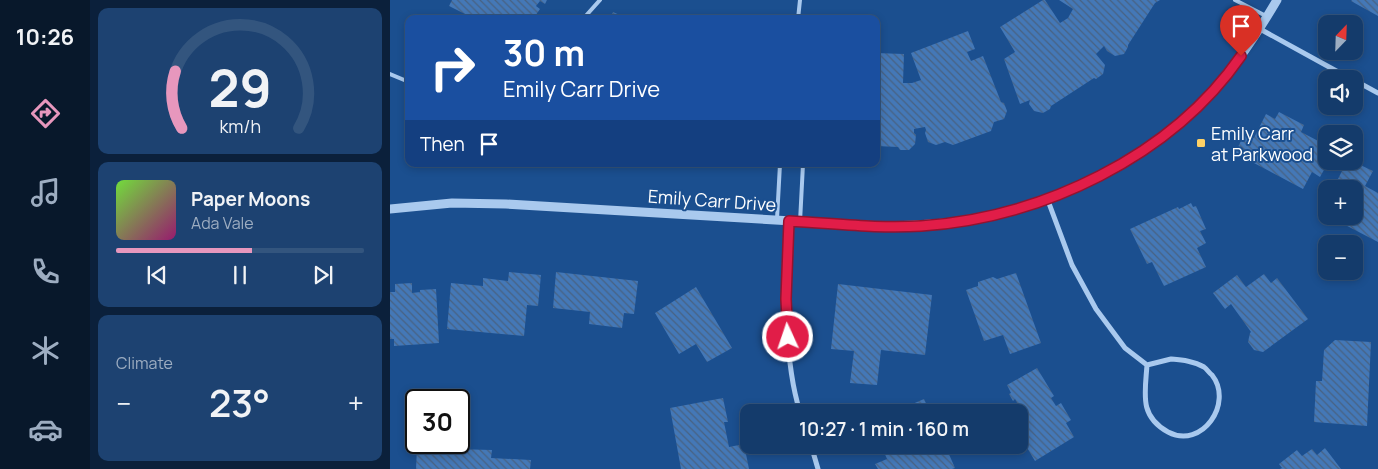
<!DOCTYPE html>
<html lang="en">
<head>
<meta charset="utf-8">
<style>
  body { margin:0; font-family:Manrope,sans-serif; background:#1d4271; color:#f1f3f6; height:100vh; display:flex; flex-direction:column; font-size:19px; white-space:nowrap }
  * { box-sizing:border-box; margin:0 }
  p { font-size:16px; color:#9dadc1 }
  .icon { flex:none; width:28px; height:28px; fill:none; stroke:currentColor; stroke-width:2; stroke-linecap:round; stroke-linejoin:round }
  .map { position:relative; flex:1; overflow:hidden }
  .drawer { display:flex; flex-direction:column; gap:8px; padding:8px; background:#0b203b; width:300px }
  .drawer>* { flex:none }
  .top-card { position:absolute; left:15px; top:15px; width:475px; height:152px; border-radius:10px; box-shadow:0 2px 8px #0003,0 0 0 1px #33557e; background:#1a4fa0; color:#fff; overflow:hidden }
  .needle { width:32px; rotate:23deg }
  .controls { position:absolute; left:928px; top:15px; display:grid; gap:10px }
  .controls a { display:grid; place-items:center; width:45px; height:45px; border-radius:10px; background:#143b6b; box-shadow:0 2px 8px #0003,0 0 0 1px #33557e; font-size:25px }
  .speed { position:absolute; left:15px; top:389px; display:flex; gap:10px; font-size:25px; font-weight:700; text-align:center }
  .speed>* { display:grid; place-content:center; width:65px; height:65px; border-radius:50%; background:#143b6b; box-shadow:0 2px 8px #0003,0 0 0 1px #33557e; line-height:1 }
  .speed .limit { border:2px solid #111; border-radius:8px; background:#fff; color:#111 }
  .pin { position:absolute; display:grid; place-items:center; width:42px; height:42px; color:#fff; margin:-51px -21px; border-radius:50% 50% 50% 0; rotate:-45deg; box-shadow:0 0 5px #0007 }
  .pin .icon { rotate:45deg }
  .me { position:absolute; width:55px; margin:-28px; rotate:357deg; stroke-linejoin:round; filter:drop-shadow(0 0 4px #0008) }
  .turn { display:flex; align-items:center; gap:18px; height:105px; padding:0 15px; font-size:22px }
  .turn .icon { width:65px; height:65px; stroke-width:2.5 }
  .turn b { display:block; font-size:35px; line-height:42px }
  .then { display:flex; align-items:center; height:48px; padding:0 15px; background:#0003; gap:10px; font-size:19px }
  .big { font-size:38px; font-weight:600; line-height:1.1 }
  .drawer .tile { flex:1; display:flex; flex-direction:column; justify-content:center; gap:8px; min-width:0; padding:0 18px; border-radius:10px; background:#1d4271 }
  .drawer .dial { align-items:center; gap:0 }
  .dial svg { height:130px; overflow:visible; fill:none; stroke:#33557e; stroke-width:7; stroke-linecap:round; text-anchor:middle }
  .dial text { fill:#f1f3f6; stroke:none }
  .song { display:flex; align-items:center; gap:15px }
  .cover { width:60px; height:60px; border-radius:8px; background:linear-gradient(135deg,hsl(100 70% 55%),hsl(320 70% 35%)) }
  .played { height:5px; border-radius:2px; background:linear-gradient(90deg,#e797bd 55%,#33557e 55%) }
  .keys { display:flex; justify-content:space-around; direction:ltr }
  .heat { display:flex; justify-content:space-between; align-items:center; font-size:28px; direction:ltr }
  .trip { position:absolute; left:350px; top:404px; width:288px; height:50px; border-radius:10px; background:#143b6b; box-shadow:0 2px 8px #0003,0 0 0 1px #33557e; font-weight:600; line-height:50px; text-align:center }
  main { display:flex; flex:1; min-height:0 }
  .tab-bar { display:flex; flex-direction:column; width:90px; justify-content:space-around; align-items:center; background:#08182b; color:#9dadc1 }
  .tab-bar .icon { width:35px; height:35px }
  .tab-bar .current { color:#e797bd }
  .tab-bar b { font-size:22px; color:#f1f3f6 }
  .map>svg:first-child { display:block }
  .building { fill:url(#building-back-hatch) }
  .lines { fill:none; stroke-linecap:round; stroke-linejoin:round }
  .service { stroke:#a9c9ee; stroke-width:4 }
  .minor { stroke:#a9c9ee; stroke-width:5 }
  .tertiary { stroke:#a9c9ee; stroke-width:9 }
  .route-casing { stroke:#92132f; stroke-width:12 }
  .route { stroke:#e11d48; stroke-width:9 }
  .poi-dot { fill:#ffd166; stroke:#1b4f8f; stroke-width:2 }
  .labels { text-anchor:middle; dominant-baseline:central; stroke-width:4; stroke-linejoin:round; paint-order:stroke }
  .poi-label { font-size:18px; fill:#fff; stroke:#1b4f8f; text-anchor:start }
  .street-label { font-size:18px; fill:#fff; stroke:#1b4f8f }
</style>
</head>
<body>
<main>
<nav class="tab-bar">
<b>10:26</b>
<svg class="icon current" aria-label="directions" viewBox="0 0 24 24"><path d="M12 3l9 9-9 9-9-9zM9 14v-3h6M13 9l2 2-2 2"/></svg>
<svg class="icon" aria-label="music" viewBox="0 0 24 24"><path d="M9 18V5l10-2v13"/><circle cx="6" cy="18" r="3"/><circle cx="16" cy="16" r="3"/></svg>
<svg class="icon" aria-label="phone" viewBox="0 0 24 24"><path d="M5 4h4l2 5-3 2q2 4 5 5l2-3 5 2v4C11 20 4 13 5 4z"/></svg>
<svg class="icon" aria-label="climate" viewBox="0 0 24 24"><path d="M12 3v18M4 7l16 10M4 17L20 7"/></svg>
<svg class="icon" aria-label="car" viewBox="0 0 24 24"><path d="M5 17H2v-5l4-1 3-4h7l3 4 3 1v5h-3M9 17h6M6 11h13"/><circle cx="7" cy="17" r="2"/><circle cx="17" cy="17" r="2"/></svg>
</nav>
<section class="drawer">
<div class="tile dial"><svg viewBox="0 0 100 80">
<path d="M14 69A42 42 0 1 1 86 69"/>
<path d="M14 69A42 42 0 0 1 10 34" stroke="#e797bd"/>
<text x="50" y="56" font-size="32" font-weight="700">29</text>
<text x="50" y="72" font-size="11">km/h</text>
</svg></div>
<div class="tile">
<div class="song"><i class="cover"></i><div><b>Paper Moons</b><p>Ada Vale</p></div></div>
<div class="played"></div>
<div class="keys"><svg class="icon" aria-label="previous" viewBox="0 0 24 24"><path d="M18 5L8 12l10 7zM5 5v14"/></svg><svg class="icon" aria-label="pause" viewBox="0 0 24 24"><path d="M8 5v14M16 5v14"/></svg><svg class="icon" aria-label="next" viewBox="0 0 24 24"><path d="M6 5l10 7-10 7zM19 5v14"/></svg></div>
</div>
<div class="tile"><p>Climate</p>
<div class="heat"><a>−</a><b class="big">23°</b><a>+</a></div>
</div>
</section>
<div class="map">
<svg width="988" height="469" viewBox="0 0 988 469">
  <defs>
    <pattern id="building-back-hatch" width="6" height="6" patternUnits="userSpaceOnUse" patternTransform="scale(1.25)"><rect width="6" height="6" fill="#4478b7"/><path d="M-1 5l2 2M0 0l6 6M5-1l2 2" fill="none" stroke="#486282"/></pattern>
  </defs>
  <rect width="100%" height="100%" fill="#1b4f8f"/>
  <path class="building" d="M62,0h95l-2,4 -5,-3 -4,5 4,3 -7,10h-30l-3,-3 -2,3h-23l-26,-13z
    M653,0h2l15,23 8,-5 5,-9 -14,-9h101l-5,3 -27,42v2l-4,7 -9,2 -8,-5 -3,-5 -8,8 9,11 -2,9 -7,5 -2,-1 -43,28 -1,3 -7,4 -9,-2 -5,-7 1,-4 -10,4 -16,-45 11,-7 -15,-25z
    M962,0h26v16l-27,-15z
    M223,12l15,7h-18z
    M578,31l7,18 -8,3 4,9 12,-5 18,46 3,1 3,8 -3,8 -10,3 -3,9 -38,14 -8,-3 -9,3 -8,-3 -3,-9 1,-3 -1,-3 -11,2v4l2,2 -1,9 -6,6h-9l-2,-3 -22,-1v-93l28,1 -1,29h9l9,-3 -10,-27z
    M889,112l25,13 -3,7 25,13v16h3l-9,16 -8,-5 -9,17 -68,-36 10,-20 9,5 12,-24 9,5z
    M957,161h5l21,10 -8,15 13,7v49l-50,-26h26v-27h-21z
    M801,203l2,4 3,-1 10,23 -6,2 6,12 -9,5 9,19 -42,19 -12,-24 -5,2 -17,-35 48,-22 1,2z
    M119,272l32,3 -3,31 -11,-1 -3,31 -77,-7 4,-46 32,3v-8l25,3z
    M166,272l82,9 -4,33 -10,-1 -2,15 -33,-4 1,-12 -37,-4z
    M626,273l25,70 -31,11 -7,-19 -19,6 -18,-51 12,-4v-4l15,-5 4,2z
    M874,274l7,9 6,-5 31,41 -45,33 -9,-2 -6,-8 2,-9 1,-1 -20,-28 -6,5 -12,-16 24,-18 9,12z
    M22,283v10l8,-1v-2l16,-1 3,54 -45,3v-7h-4v-47h5v-8z
    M448,284l94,11 -7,60 -44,-5 -4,35 -27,-2 4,-32 -23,-2z
    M306,287l36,61 -25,14 -11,-18 -17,10 -24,-41z
    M945,340l36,2 -4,84 -53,-4 2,-41h6l2,-31z
    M647,368l17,28 -3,2 5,8 5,-3 10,17 -5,3 8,14 -39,24 -9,-15 -5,3 -5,-1 -2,-3h5v-34l2,-1 -6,-11 -2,2 -4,-7 2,-1 -4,-8z
    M333,398l5,24h-4l5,25 15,-3 5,25h-68l-11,-61z
    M534,399l6,13h-36z
    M491,445h64l10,23 -3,1h-74l-3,-5 12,-5z
    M27,448l75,2 -1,8 40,2 -1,9h-114z
    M935,448l16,21h-61l2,-1 -3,-4 18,-14 5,6 10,-7 5,6z"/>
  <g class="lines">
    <path class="service" d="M845,0l31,16
      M193,19l17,-19
      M408,19l2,-19
      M0,74l19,8
      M387,219l3,-55
      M410,222l3,-58"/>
    <path class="minor" d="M870,29l91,50
      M964,80l24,13
      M657,198l25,67 24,44 29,39 22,17
      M399,221c-2,61 -7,133 11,191
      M781,359c11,1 23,2 33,8 3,2 5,6 8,8 22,28 -10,75 -44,57 -29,-16 -23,-38 -21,-67z
      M421,445l7,24"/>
    <path class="tertiary" d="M0,209l62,-6 54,1 372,22c40,0 79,-2 117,-11 76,-18 161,-62 214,-119 26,-29 48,-62 68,-96"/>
  </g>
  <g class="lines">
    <g class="route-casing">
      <path id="route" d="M398,337l-2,-38 3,-78c43,2 88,8 132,5 120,-8 250,-69 320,-170"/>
    </g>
    <use href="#route" class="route"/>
  </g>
  <rect class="poi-dot" x="806" y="138" width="10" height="10" rx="2.5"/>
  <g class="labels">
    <g class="poi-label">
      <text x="821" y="133">Emily Carr<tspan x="821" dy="21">at Parkwood</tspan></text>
    </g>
    <g class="street-label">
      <text transform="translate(322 200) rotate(4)">Emily Carr Drive</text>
    </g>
  </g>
</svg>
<div class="controls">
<a><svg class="needle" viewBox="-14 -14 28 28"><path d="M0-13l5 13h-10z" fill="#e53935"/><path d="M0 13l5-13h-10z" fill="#9dadc1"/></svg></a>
<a><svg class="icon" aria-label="sound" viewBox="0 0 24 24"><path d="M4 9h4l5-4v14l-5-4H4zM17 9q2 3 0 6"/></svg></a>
<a><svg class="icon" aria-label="layers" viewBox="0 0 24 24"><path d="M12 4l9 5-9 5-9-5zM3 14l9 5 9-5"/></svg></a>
<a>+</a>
<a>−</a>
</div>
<div class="speed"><div class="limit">30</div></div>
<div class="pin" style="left:851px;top:56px;background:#d93025"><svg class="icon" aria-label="arrive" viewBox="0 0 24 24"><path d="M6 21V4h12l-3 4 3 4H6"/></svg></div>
<svg class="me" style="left:398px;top:337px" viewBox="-20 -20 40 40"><circle r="17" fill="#e11d48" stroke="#fff" stroke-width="3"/><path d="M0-11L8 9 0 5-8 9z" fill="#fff"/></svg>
<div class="trip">10:27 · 1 min · 160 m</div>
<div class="top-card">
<div class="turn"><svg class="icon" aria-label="right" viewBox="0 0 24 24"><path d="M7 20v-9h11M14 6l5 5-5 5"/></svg><div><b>30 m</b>Emily Carr Drive</div></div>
<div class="then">Then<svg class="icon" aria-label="arrive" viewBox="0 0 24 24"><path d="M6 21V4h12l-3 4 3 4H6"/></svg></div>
</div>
</div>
</main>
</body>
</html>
